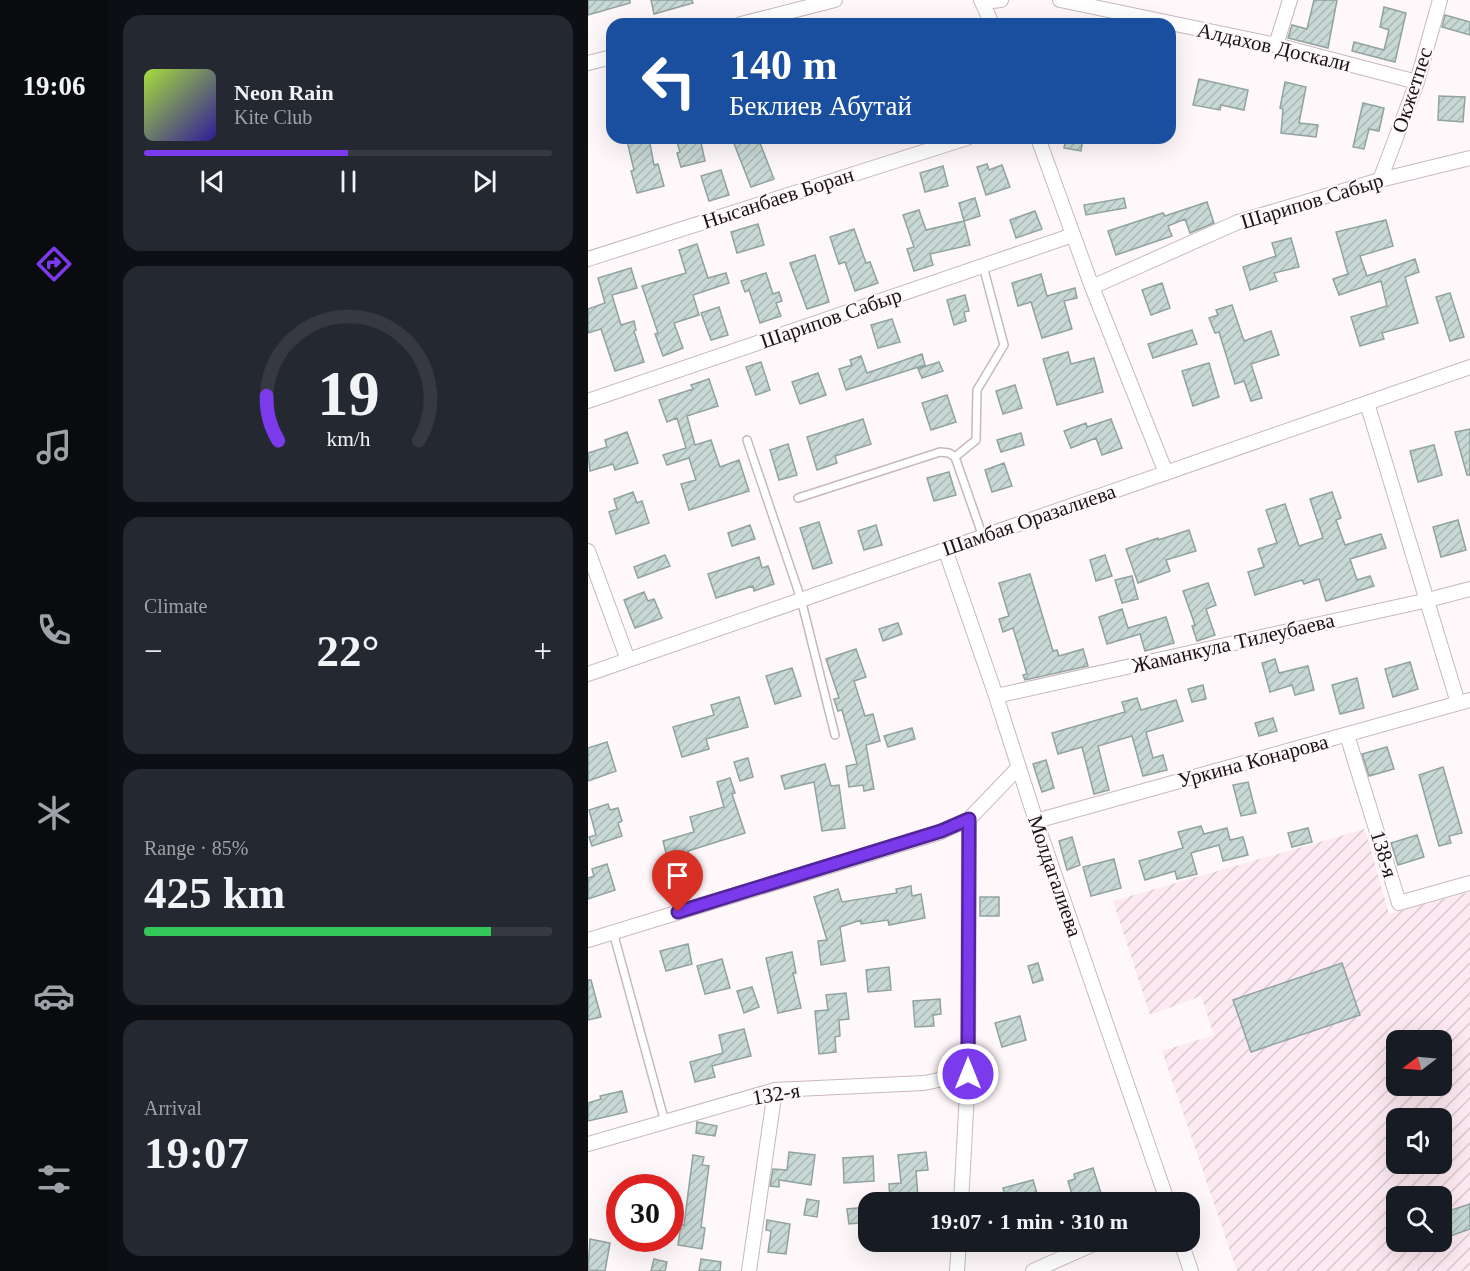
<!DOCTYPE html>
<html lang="en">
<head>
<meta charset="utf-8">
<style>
  body { margin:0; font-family:"Times New Roman",serif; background:#242831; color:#f1f3f6; height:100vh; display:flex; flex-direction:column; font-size:22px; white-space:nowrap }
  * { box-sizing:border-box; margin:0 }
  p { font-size:20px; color:#9ea1a6 }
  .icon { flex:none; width:33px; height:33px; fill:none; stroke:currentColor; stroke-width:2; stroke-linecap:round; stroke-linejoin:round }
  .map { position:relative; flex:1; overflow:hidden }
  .side { display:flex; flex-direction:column; gap:15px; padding:15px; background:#0d0f14; width:480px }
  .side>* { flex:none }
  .banner { position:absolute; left:18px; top:18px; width:570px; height:126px; border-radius:18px; box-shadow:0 6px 24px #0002; background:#1a4fa0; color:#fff; overflow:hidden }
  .needle { width:39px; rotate:254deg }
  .buttons { position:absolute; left:798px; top:1030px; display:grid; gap:12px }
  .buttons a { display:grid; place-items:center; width:66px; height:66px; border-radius:12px; background:#171b24; box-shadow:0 6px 24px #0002; font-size:30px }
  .speed { position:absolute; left:18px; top:1174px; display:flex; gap:12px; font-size:30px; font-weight:700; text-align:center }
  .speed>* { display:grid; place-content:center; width:78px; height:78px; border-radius:50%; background:#171b24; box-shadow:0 6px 24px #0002; line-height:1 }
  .speed .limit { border:9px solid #d22; background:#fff; color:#111 }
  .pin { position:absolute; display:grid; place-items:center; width:51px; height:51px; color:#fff; margin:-62px -26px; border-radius:50% 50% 50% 0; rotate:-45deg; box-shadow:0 0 6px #0007 }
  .pin .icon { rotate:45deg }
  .me { position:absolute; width:66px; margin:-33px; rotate:0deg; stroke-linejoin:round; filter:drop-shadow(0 0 4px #0008) }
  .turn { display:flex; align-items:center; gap:21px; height:126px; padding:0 24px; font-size:27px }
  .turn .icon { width:78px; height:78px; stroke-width:2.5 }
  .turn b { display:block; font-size:42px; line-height:51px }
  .big { font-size:45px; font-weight:700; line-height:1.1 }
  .side .tile { flex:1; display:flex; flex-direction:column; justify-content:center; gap:9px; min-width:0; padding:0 21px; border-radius:18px; background:#242831 }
  .side .dial { align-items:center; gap:0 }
  .dial svg { height:156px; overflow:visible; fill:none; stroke:#363941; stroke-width:7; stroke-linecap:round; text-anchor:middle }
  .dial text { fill:#f1f3f6; stroke:none }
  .song { display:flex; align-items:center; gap:18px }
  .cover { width:72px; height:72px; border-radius:9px; background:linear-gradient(135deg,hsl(80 70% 55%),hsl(250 70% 35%)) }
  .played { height:6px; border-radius:3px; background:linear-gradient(90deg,#7c3aed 50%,#363941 50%) }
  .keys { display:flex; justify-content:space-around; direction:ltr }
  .heat { display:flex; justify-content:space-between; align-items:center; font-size:33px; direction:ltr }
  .charge { height:9px; border-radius:4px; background:linear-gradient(90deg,#34c759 85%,#363941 0) }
  .trip { position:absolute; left:270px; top:1192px; width:342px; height:60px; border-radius:18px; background:#171b24; box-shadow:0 6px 24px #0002; font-weight:700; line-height:60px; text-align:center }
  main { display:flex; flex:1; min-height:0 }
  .tab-bar { display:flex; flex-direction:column; width:108px; justify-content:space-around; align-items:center; background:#090b0e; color:#9ea1a6 }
  .tab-bar .icon { width:42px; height:42px }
  .tab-bar .on { color:#7c3aed }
  .tab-bar b { font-size:27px; color:#f1f3f6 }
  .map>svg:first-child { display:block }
  .industrial { fill:url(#industrial-furrows); fill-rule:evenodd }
  .building { fill:url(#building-hatch); stroke:#91a29f; stroke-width:1.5 }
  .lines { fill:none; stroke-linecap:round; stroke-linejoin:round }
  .lane-casing { stroke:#c8b8be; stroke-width:10 }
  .street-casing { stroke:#c8b8be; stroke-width:16 }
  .lane { stroke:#fff; stroke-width:7 }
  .street { stroke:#fff; stroke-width:14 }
  .route-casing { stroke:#51269a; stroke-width:15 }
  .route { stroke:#7c3aed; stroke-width:10 }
  .labels { text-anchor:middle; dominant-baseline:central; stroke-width:4.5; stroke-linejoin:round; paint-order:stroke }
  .street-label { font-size:21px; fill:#181315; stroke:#fff8fb }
</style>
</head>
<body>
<main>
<nav class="tab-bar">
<b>19:06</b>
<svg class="icon on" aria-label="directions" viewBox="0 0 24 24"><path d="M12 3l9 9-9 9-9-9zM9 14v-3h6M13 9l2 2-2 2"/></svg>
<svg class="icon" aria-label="music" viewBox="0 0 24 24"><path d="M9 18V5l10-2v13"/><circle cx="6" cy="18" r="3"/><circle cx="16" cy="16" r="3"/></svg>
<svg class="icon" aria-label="phone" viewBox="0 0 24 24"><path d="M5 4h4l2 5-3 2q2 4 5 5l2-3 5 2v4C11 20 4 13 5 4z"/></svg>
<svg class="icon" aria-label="climate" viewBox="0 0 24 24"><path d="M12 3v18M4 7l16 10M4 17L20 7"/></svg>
<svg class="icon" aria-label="car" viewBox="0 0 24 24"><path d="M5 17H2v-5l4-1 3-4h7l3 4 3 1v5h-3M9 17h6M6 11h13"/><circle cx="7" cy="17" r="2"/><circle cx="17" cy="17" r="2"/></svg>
<svg class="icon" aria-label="filters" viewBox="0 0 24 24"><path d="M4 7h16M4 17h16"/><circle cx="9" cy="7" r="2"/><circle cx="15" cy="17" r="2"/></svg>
</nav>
<section class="side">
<div class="tile">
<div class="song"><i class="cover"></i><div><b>Neon Rain</b><p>Kite Club</p></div></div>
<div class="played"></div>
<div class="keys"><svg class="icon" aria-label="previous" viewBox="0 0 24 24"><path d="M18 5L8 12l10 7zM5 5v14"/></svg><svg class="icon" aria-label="pause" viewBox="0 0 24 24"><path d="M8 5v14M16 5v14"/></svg><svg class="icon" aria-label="next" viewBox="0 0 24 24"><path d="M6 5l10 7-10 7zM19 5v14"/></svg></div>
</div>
<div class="tile dial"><svg viewBox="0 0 100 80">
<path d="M14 69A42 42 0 1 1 86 69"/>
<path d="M14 69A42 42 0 0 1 8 46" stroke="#7c3aed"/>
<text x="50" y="56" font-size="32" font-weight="700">19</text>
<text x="50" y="72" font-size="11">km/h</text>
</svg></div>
<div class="tile"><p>Climate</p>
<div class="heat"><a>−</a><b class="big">22°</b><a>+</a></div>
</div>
<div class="tile"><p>Range · 85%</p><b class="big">425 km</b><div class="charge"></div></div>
<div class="tile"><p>Arrival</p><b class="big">19:07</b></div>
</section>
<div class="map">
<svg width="882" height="1271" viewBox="0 0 882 1271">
  <defs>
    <pattern id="industrial-furrows" width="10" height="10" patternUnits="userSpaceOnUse" patternTransform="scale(1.5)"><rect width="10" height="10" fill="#fde9f1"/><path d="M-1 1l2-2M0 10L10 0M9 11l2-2" fill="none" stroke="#d8c7ce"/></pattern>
    <pattern id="building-hatch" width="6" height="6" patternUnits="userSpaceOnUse" patternTransform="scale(1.5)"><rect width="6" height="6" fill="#c7d8d5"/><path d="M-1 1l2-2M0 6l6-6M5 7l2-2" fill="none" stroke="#aab8b6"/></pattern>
  </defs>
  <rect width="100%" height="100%" fill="#fff8fb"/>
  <path class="industrial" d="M777,829l24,85 81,-22v379h-233l-75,-220 52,-16 -13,-39 -51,19 -37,-114zM808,1041h46v45h-46zM808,1119h46v45h-46zM808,1197h46v45h-46z"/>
  <path class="building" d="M0,0h42v3l-42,12z
    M63,0h41l1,3 -39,11z
    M726,0h23l-9,48 -40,-10 4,-13 15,4z
    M796,7l22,6 -11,49 -43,-11 2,-9 30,8 5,-20 -9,-3z
    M857,15l25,7v13l-28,-8z
    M611,79l49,11 -4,20 -23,-5 -1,5 -27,-5z
    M697,82l21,5 -7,36 19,2 -2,12 -35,-4 2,-24 -3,-1z
    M851,96l26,1 -2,25 -25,-2z
    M775,103l21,5 -5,23 -10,-2 -5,20 -11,-2z
    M53,138h8l5,27 4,-1 6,22 -27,7 -6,-22 3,-1 -7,-29z
    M88,138h24l5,23 -24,6 -4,-14 3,-1z
    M154,138h16l16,41 -23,8 -18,-46z
    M478,138h17l-2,13 -17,-3z
    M399,164l2,6 13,-5 8,22 -24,8 -9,-28z
    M355,166l5,20 -23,6 -5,-19z
    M133,170l8,25 -20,6 -8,-25z
    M387,198l5,18 -16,5 -5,-18z
    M536,198l2,10 -40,7 -2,-10z
    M619,202l7,21 -24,10 -5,-14 -17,7 4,10 -56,19 -8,-24 55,-18 2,3z
    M331,210l7,20 38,-9 6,24 -40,9 3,11 -19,6 -7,-22 7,-2 -11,-32z
    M447,211l7,18 -26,9 -6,-18z
    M798,220l7,26 -33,10 7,20 48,-17 4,13 -14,5 13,46 -36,10 2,6 -24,7 -9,-29 36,-11 -6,-25 -42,14 -6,-16 15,-5 -12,-42z
    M170,224l6,21 -27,8 -6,-21z
    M266,229l12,34 4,-1 8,21 -23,8 -10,-29 -6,2 -9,-27z
    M703,238l8,29 -25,6 3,8 -27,9 -7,-23 33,-11 -4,-13z
    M109,244l11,34 18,-5 3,10 -36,12 6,20 -25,8 9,25 -20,8 -8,-22 3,-1 -16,-47 44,-13 -7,-23z
    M227,255l14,47 -22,7 -17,-46z
    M43,268l6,20 -25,7 9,30 13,-4 2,9 -2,1 10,31 -29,9 -14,-42 -13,4v-24l17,-6 -7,-25z
    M178,273l7,21 6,-2 3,9 -6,2 5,13 -21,7 -11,-33 -4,2 -4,-11z
    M453,274l6,22 28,-8 2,10 -13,3 8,28 -30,9 -11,-36 -13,4 -6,-23z
    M574,283l8,25 -19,7 -9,-25z
    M862,293l14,44 -14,4 -14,-44z
    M377,295l4,16 -5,1 2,9 -12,4 -7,-25z
    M644,305l12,36 27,-10 8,24 -28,9 11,34 -11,3 -7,-20 -9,3 -16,-52 -4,1 -6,-15 9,-3 -2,-5z
    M131,307l9,28 -17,5 -10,-27z
    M304,319l8,23 -22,6 -7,-23z
    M604,330l5,14 -44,14 -5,-14z
    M480,352l3,12 23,-6 9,34 -46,13 -14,-46z
    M334,354l3,11 -79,25 -7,-21 13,-4 -2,-5 11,-4 6,17z
    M173,362l9,28 -14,5 -10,-28z
    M351,362l4,9 -21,7 -4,-9z
    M621,363l10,34 -26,9 -11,-35z
    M230,373l8,22 -26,9 -8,-22z
    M121,379l9,27 -31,10 8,29 16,-5 9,27 19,-7 10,31 -60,19 -8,-26 15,-4 -7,-22 -22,7 -4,-10 23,-7 -9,-30 -10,4 -8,-22 34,-11 -2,-4z
    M427,385l7,23 -19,6 -7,-23z
    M359,395l9,27 -25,8 -9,-27z
    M275,419l8,25 -36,12 2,7 -20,7 -10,-33z
    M523,419l11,29 -20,7 -6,-17 -25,10 -7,-17 22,-8 1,4z
    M882,429v46h-3l-12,-43z
    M39,432l11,31 -23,7 -2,-6 -23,7 -2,-18 19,-6 -2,-7z
    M433,433l3,12 -23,7 -4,-12z
    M200,444l9,31 -18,5 -9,-30z
    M846,445l8,30 -24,7 -8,-31z
    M416,463l8,23 -20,6 -7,-22z
    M361,472l7,23 -22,6 -7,-23z
    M45,492l4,11 5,-2 7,22 -33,11 -7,-22 8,-3 -3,-10z
    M744,492l9,26 -5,2 9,25 36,-11 5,14 -36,11 7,21 13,-4 4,10 -48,15 -7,-22 -15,5 -2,-4 -47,15 -7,-23 16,-5 -6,-18 19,-6 -11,-33 19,-6 14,42 24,-8 -13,-39z
    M870,520l8,30 -25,7 -8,-30z
    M231,522l13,41 -19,6 -13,-41z
    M162,525l5,14 -23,7 -4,-13z
    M288,525l6,20 -18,5 -6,-19z
    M601,530l7,21 -30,9 4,11 -32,12 -12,-34 32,-11v2z
    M77,555l5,11 -32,12 -4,-11z
    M517,555l7,21 -16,5 -6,-21z
    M171,557l3,11 6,-2 6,18 -20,7 -1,-5 -37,12 -8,-24z
    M442,574l23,77 4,-1 2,6 24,-7 5,17 -63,14 -2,-5 4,-1 -14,-46 -10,4 -4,-13 10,-3 -10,-33z
    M544,576l6,23 -16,4 -7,-23z
    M620,583l8,22 -10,4 9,26 -18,6 -5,-15 3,-1 -12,-34z
    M56,592l4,9 6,-2 8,19 -27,10 -11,-28z
    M534,609l6,19 38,-11 8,26 -29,8 -5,-17 -33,10 -8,-27z
    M310,623l4,11 -19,7 -4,-12z
    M268,649l10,28 -12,4 11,35 8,-2 7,27 -14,4 8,44 -10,2 -1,-6 -14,2 -3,-21 11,-2 -15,-54 -4,1 -4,-12 5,-1 -13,-39z
    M687,659l4,14 29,-7 6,24 -19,5 -3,-10 -22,7 -8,-29z
    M822,662l8,27 -25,8 -8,-28z
    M204,668l9,28 -26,8 -9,-28z
    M769,678l7,30 -24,6 -8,-29z
    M615,685l3,14 -14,3 -4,-13z
    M151,697l9,30 -42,12 3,10 -27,8 -9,-30 41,-12 -3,-10z
    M549,698l4,12 35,-10 7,21 -37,11 7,26 10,-3 4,15 -24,6 -11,-40 -34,10 11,44 -15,4 -12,-47 -24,7 -6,-21 73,-21 -3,-10z
    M685,718l4,13 -18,5 -4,-13z
    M324,728l3,11 -27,8 -4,-11z
    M19,742l9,29 -28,10v-33z
    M799,747l7,22 -25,7 -7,-22z
    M160,758l5,19 -13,4 -6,-19z
    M458,760l8,28 -12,4 -9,-28z
    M237,764l6,22 8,-1 6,43 -23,3 -8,-49 -29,7 -4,-13z
    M855,767l19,66 -13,3 2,7 -12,3 -20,-71z
    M142,778l5,15 -3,1 13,39 -57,18 5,20 -21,6 -9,-36 31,-9 -4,-15 34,-10 -7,-25z
    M660,782l8,31 -15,3 -8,-31z
    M20,804l2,6 8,-2 4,13 -4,2 4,13 -30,10 -3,-9 7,-2 -7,-25z
    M613,826l3,8 23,-6 3,12 13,-3 5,18 -25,6 -4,-16 -28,8 6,21 -20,5 -2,-8 -30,9 -6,-19 44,-13 -5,-16z
    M720,828l4,14 -20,5 -4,-14z
    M829,835l7,22 -26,8 -7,-22z
    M484,837l8,28 -13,5 -8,-29z
    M526,859l7,29 -30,8 -8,-29z
    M19,864l8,26 -27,9v-21l6,-2 -2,-7z
    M323,886l1,10 9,-2 4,24 -36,7 -1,-5 -27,4v-4l-21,7 5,34 -24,4 -3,-24 9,-1 -13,-43 24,-8 4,13 55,-9 -1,-4z
    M392,897h19v19h-19z
    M100,944l4,20 -26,7 -6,-20z
    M204,952l4,21h-3l8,35 -23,5 -12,-55z
    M134,959l8,29 -25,6 -8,-28z
    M450,963l5,17 -10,3 -5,-17z
    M754,963l18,52 -109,37 -18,-52z
    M301,967l2,23 -23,2 -2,-22z
    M0,980h3l10,37 -13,3z
    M164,987l7,20 -15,6 -7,-22z
    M258,993l3,26 -10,1 1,16 -5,1 1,15 -17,2 -4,-43 13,-1 -2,-15z
    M352,999l1,15 -8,1 1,11 -19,1 -2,-26z
    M432,1016l6,24 -24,7 -7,-24z
    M156,1029l7,27 -39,10 3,11 -20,5 -5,-20 33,-9 -4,-18z
    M34,1091l5,21 -39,9v-18l13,-4 -1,-3z
    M109,1122l20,4 -2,10 -19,-3z
    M201,1152l26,3 -4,30 -32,-5v7l-9,-1 3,-17 14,1z
    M338,1152l2,18 -12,1 2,26 -28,3 -1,-16 12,-1 -3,-28z
    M105,1155l11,2 -2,8 7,1 -8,61 4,1 -3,21 -24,-4 3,-21 3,1z
    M285,1156l1,25 -30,2 -1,-25z
    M505,1168l8,25 -27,8 -6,-20 7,-2 -1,-5z
    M445,1180l7,23h-33l-4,-15z
    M219,1199l12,2 -2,16 -13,-2z
    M882,1204v25l-28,10v-26z
    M280,1207v15l-19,2 -2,-15z
    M179,1220l23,4 -4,30 -18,-2 3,-21 -5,-1z
    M2,1239l20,4 -5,28 -17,-1z
    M66,1259l13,3 -2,9h-14z
    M113,1259l20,3 -1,9h-21z"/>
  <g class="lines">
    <g class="lane-casing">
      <path id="lane" d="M159,440l54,159 34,136
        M210,498l142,-46 9,1 6,4
        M395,537l-28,-80 21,-17 1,-50 27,-45 -21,-79
        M25,932l52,190"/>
    </g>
    <g class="street-casing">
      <path id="street" d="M393,0l1,2 19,-2
        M472,0l216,45 141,37
        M394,2l10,22
        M153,24l94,-24
        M688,45l14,-45
        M0,63l24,-6
        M450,138l54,149 74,186
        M792,180l37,-98 23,-82
        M0,259l379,-121
        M504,287l146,-65 142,-42 90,-22
        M0,401l485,-166
        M779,403l91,300
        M357,549l51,147 40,125 132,382
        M0,551l40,109
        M0,674l882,-307
        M408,696l432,-96 42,-11
        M759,735l52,168 71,-20
        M448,821l434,-121
        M0,940l353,-108 28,-13 50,-52
        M0,1144l187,-54 149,-7 44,-9
        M373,1203l7,-129 1,-255
        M593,1242l10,29
        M161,1271l26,-181
        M369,1271l2,-29
        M445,1271l65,-29"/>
    </g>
    <use href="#lane" class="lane"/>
    <use href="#street" class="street"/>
  </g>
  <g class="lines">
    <g class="route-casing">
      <path id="route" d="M90,912l263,-81 28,-12 -1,255"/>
    </g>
    <use href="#route" class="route"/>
  </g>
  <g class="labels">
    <g class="street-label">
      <text transform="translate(686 47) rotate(13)">Алдахов Доскали</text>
      <text transform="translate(824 90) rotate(-72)">Окжетпес</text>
      <text transform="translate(190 198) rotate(-18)">Нысанбаев Боран</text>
      <text transform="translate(724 201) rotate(-17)">Шарипов Сабыр</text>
      <text transform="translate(243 318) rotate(-19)">Шарипов Сабыр</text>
      <text transform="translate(441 520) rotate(-19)">Шамбая Оразалиева</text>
      <text transform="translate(645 643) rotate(-13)">Жаманкула Тилеубаева</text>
      <text transform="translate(665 761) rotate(-15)">Уркина Конарова</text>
      <text transform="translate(796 854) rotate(73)">138-я</text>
      <text transform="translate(467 876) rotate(71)">Молдагалиева</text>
      <text transform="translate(188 1094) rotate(-10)">132-я</text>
    </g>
  </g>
</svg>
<div class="buttons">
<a><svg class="needle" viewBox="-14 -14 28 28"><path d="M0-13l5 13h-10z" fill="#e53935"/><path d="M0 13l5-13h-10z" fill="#9ea1a6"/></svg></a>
<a><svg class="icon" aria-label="sound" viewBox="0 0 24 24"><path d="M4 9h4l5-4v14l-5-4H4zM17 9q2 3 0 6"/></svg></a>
<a><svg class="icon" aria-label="search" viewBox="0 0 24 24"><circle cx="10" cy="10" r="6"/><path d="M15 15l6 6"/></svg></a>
</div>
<div class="speed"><div class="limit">30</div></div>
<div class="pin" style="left:90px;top:912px;background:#d93025"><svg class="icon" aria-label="arrive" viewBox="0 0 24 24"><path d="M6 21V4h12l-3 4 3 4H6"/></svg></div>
<svg class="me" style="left:380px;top:1074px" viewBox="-20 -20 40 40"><circle r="17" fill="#7c3aed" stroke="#fff" stroke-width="3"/><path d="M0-11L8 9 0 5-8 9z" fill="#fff"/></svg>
<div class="trip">19:07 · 1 min · 310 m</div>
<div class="banner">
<div class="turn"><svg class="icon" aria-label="left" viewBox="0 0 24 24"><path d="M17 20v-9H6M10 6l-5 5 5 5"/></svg><div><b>140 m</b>Беклиев Абутай</div></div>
</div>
</div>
</main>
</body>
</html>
